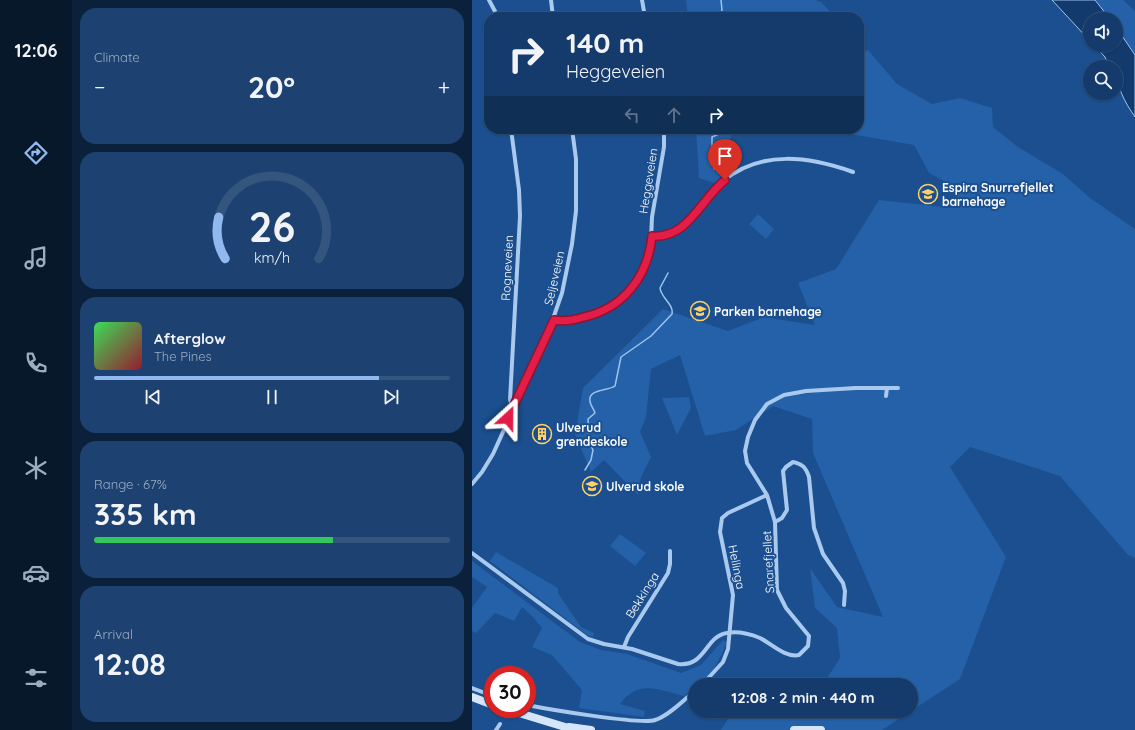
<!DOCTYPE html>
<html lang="en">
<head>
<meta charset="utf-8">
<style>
  body { margin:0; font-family:Quicksand,sans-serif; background:#1d4271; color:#f1f3f6; height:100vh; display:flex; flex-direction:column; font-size:15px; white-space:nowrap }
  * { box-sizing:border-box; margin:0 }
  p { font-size:13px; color:#9dadc1 }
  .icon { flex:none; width:22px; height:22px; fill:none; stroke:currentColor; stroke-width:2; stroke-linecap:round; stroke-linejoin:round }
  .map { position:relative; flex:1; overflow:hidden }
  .sheet { display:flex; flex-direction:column; gap:8px; padding:8px; background:#0b203b; width:400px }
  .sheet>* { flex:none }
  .guide { position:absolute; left:12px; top:12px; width:380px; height:122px; border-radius:16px; box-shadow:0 1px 3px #0004,0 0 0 1px #33557e; background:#143b6b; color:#f1f3f6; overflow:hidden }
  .tools { position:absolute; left:611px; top:12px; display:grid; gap:8px }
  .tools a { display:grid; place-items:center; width:40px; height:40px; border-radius:50%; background:#143b6b; box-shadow:0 1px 3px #0004,0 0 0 1px #33557e; font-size:20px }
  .speed { position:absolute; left:12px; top:666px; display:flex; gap:8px; font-size:20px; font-weight:700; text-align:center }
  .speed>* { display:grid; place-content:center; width:52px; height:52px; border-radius:50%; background:#143b6b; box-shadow:0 1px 3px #0004,0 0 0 1px #33557e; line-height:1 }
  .speed .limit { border:6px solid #d22; background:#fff; color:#111 }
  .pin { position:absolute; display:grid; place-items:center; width:34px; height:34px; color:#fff; margin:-41px -17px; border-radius:50% 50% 50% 0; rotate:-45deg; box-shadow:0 0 4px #0007 }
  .pin .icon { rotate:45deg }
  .me { position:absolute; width:44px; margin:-22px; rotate:24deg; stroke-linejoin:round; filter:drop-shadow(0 0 3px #0008) }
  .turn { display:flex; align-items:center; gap:14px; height:84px; padding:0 16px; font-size:18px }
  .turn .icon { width:52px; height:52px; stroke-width:2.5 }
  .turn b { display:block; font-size:28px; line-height:34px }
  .lanes { display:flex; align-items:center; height:38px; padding:0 16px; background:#0003; justify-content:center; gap:20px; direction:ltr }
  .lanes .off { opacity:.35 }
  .big { font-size:30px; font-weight:800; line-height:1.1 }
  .sheet .widget { flex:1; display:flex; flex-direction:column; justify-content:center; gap:6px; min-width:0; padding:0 14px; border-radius:16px; background:#1d4271 }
  .sheet .dial { align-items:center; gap:0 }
  .dial svg { height:104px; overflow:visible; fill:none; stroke:#33557e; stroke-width:7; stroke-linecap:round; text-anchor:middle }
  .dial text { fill:#f1f3f6; stroke:none }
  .song { display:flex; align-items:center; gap:12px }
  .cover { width:48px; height:48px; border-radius:6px; background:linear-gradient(135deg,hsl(130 70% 55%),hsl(350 70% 35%)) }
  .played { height:4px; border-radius:2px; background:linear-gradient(90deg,#90b9f0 80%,#33557e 80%) }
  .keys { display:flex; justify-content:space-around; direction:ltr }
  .heat { display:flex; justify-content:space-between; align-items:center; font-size:22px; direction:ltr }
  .charge { height:6px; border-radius:3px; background:linear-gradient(90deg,#34c759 67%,#33557e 0) }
  .trip { position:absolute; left:216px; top:678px; width:230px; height:40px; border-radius:20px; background:#143b6b; box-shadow:0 1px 3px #0004,0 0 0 1px #33557e; font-weight:800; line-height:40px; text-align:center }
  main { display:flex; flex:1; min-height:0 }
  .menu { display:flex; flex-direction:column; width:72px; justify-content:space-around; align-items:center; background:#08182b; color:#9dadc1 }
  .menu .icon { width:28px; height:28px }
  .menu .current { color:#90b9f0 }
  .menu b { font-size:18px; color:#f1f3f6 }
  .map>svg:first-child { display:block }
  .green { fill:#2461a8 }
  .water { fill:#123a6d; stroke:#9cc4f0 }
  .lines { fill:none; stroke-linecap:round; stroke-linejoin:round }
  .stream { stroke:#9cc4f0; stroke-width:1.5 }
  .street { stroke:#a9c9ee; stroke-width:4 }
  .secondary { stroke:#d6e6fa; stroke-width:8 }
  .route-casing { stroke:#92132f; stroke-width:10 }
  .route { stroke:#e11d48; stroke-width:7 }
  .labels { text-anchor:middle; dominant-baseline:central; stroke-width:4; stroke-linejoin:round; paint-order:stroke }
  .street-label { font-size:12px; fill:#fff; stroke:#1b4f8f }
  .poi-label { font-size:12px; font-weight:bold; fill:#fff; stroke:#1b4f8f; text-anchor:start }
</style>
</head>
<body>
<main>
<nav class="menu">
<b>12:06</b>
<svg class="icon current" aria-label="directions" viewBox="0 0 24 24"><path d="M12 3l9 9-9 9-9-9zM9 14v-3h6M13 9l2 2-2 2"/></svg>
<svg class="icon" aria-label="music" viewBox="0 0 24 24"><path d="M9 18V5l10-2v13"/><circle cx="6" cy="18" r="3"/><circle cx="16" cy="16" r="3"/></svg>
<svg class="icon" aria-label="phone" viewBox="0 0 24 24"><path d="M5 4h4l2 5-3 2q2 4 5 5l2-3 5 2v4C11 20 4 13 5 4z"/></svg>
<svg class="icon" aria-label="climate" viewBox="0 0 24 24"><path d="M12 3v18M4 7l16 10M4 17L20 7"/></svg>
<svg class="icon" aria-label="car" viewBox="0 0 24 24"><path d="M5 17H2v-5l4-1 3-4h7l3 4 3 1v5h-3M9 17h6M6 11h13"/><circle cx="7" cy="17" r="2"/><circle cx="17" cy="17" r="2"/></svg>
<svg class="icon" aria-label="filters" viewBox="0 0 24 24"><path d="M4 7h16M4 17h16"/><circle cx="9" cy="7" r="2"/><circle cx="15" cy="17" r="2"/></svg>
</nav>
<section class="sheet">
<div class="widget"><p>Climate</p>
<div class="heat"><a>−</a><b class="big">20°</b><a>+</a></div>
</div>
<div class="widget dial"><svg viewBox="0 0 100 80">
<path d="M14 69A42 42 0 1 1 86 69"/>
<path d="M14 69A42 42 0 0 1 9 37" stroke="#90b9f0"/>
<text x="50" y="56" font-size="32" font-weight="700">26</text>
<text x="50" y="72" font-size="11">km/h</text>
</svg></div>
<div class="widget">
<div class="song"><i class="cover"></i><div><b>Afterglow</b><p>The Pines</p></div></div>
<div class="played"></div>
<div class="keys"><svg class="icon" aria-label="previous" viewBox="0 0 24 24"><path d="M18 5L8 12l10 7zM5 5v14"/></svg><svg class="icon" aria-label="pause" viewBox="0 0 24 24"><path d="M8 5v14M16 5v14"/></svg><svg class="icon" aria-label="next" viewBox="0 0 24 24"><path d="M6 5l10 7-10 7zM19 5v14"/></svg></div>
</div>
<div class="widget"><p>Range · 67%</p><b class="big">335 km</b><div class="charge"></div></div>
<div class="widget"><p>Arrival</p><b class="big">12:08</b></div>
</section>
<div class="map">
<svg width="663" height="730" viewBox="0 0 663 730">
  <rect width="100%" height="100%" fill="#1b4f8f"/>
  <path class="green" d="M214,0h129l6,2 14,15h-147z
    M623,0h28l12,11v44l-19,-28v-8h-6z
    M396,50l29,34 35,20 28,-6 32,10 1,19 25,20 45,27 27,24 45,31v329l-7,-3 -68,-79 -90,-29 -20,20 56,90 -46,122 -49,32v-26h-162l2,-4 73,2 16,-25 -3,-30 -22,-20 -5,-40 27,39 46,10 -70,-164 -1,-34 -39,-13 -37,24 -31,6 -25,-81 -29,14 -5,48 -6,15 11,25 -10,20 -3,18 -34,-35 -13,12 -16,-38 8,-46 80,-79 65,22 36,-14 51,8 -17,-42 38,-14 43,-69 73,8 5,-20 -28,-15 -15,-28 -86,-15 31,-1v-74z
    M224,129h37l-4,15 6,26 -11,16 -25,-8z
    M286,214l16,15 -8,10 -17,-15z
    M217,397l2,11 -14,27 -15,-37z
    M148,534l26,19 -11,13 -25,-20z
    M24,552l62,36v5l23,34 13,6 -1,4 -6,-2 -97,-74z
    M0,561l108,81 21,8 26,4 54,19 20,-8 22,-25 4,2c-5,12 -17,41 -32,43v2l-11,9c-26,-6 -45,-17 -64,8l25,7 -1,6 -65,-9 3,-18 -30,-35 -20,-8 10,-19 -10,-12 -10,-9 -8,14 -19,-8 -19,20 -4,-2v-23l15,-21 -15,-10z
    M261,711h178l-29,19h-161z"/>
  <path class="water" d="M580,0h43l15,19h-20v22z
    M644,27l19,28v62c-11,-16 -19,-31 -19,-50h-7l-4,-10 -11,-12h22z"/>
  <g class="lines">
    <path class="stream" d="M246,17l4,-7 -1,-10
      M242,169l3,-7 -5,-13v-12l9,-4 1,-4
      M113,470l6,-10 2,-10 -4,-8 -1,-23 7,-6c-1,-4 -5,-8 -5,-12 -2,-12 18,-10 25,-15l6,-29 30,-21 21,-22c2,-10 -11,-16 -12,-26l8,-15"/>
    <path class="street" d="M17,0l9,17
      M79,0l2,17
      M170,0l3,17
      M39,129l8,61 1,26 -10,184 3,7
      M180,236c36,2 47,-35 71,-55 39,-32 87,-24 130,-9
      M82,320h15l36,-10 23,-17 12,-15 6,-16 5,-22 1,-23 12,-70v-18
      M414,396l1,-8
      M0,484l10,-12 11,-18 55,-121 14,-40 10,-49 4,-33v-52l-4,-30
      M303,522l7,-4 5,-8 -4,-39 3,-4 7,-5c10,2 13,6 16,15l5,51 9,26 20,29 2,8 -1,14
      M0,553l116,86 16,5 28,5 46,15c28,3 27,-28 49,-31 11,-2 23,1 33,5 12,6 25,20 39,17l9,-9 1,-10 -23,-28 -9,-18 -2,-68 -8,-27 -20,-32 -2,-12 3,-14 7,-17 12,-16 17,-9 22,-4 50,-3h42
      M152,647l4,-10 40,-64 2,-9v-13
      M230,685l21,-23 5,-13 5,-54 -13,-63 2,-14 6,-5 39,-18
      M0,688l21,8
      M55,705c20,4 114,20 128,15 15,-5 28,-20 40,-29
      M24,730l4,-6"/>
    <path class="secondary" d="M0,697l21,8
      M34,709l69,21
      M97,727l22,3
      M322,730h27"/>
  </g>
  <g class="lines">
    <g class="route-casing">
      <path id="route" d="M36,418l46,-98c10,2 20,0 30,-3 40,-9 64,-41 68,-81 36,3 48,-36 73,-56"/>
    </g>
    <use href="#route" class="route"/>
  </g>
  <defs>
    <g id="school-ring" transform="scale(1)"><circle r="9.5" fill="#1b4f8f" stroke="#ffd166" stroke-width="1.5"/><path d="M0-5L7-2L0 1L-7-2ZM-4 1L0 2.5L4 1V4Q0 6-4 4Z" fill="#ffd166"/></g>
    <g id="building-ring" transform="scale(1)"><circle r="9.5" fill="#1b4f8f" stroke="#ffd166" stroke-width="1.5"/><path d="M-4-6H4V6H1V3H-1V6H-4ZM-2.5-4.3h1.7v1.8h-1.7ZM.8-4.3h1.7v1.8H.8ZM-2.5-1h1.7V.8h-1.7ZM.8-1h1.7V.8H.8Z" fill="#ffd166"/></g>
  </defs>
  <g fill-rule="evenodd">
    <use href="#school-ring" x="456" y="194"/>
    <use href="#school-ring" x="228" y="311"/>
    <use href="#building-ring" x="70" y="434"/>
    <use href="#school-ring" x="120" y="486"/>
  </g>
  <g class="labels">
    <g class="street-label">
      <text transform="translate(176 181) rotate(-81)">Heggeveien</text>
      <text transform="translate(35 268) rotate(-87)">Rogneveien</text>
      <text transform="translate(82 278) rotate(-77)">Seljeveien</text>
      <text transform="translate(296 562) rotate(-93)">Snarefjellet</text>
      <text transform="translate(265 567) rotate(79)">Hellinga</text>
      <text transform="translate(170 595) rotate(-58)">Bekkinga</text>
    </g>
    <g class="poi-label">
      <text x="470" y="187">Espira Snurrefjellet<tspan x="470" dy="14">barnehage</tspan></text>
      <text x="242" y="311">Parken barnehage</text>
      <text x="84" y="427">Ulverud<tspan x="84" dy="14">grendeskole</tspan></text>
      <text x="134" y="486">Ulverud skole</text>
    </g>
  </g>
</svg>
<div class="tools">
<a><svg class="icon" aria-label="sound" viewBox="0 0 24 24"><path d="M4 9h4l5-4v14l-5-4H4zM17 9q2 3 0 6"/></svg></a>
<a><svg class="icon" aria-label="search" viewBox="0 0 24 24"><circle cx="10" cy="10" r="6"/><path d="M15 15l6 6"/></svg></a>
</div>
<div class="speed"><div class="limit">30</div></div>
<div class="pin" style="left:253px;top:180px;background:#d93025"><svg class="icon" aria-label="arrive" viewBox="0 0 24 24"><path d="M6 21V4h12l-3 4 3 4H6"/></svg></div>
<svg class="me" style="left:36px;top:418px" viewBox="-20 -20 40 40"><path d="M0-17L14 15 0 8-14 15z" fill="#e11d48" stroke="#fff" stroke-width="4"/></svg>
<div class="trip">12:08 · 2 min · 440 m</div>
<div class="guide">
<div class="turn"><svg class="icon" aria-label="right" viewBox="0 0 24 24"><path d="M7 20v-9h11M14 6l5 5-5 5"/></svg><div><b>140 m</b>Heggeveien</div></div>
<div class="lanes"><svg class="icon off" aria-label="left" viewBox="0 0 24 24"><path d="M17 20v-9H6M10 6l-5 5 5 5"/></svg><svg class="icon off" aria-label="ahead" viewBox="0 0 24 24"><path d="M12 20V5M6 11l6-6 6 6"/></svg><svg class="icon" aria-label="right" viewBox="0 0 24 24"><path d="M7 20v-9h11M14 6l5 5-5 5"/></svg></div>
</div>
</div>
</main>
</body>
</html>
